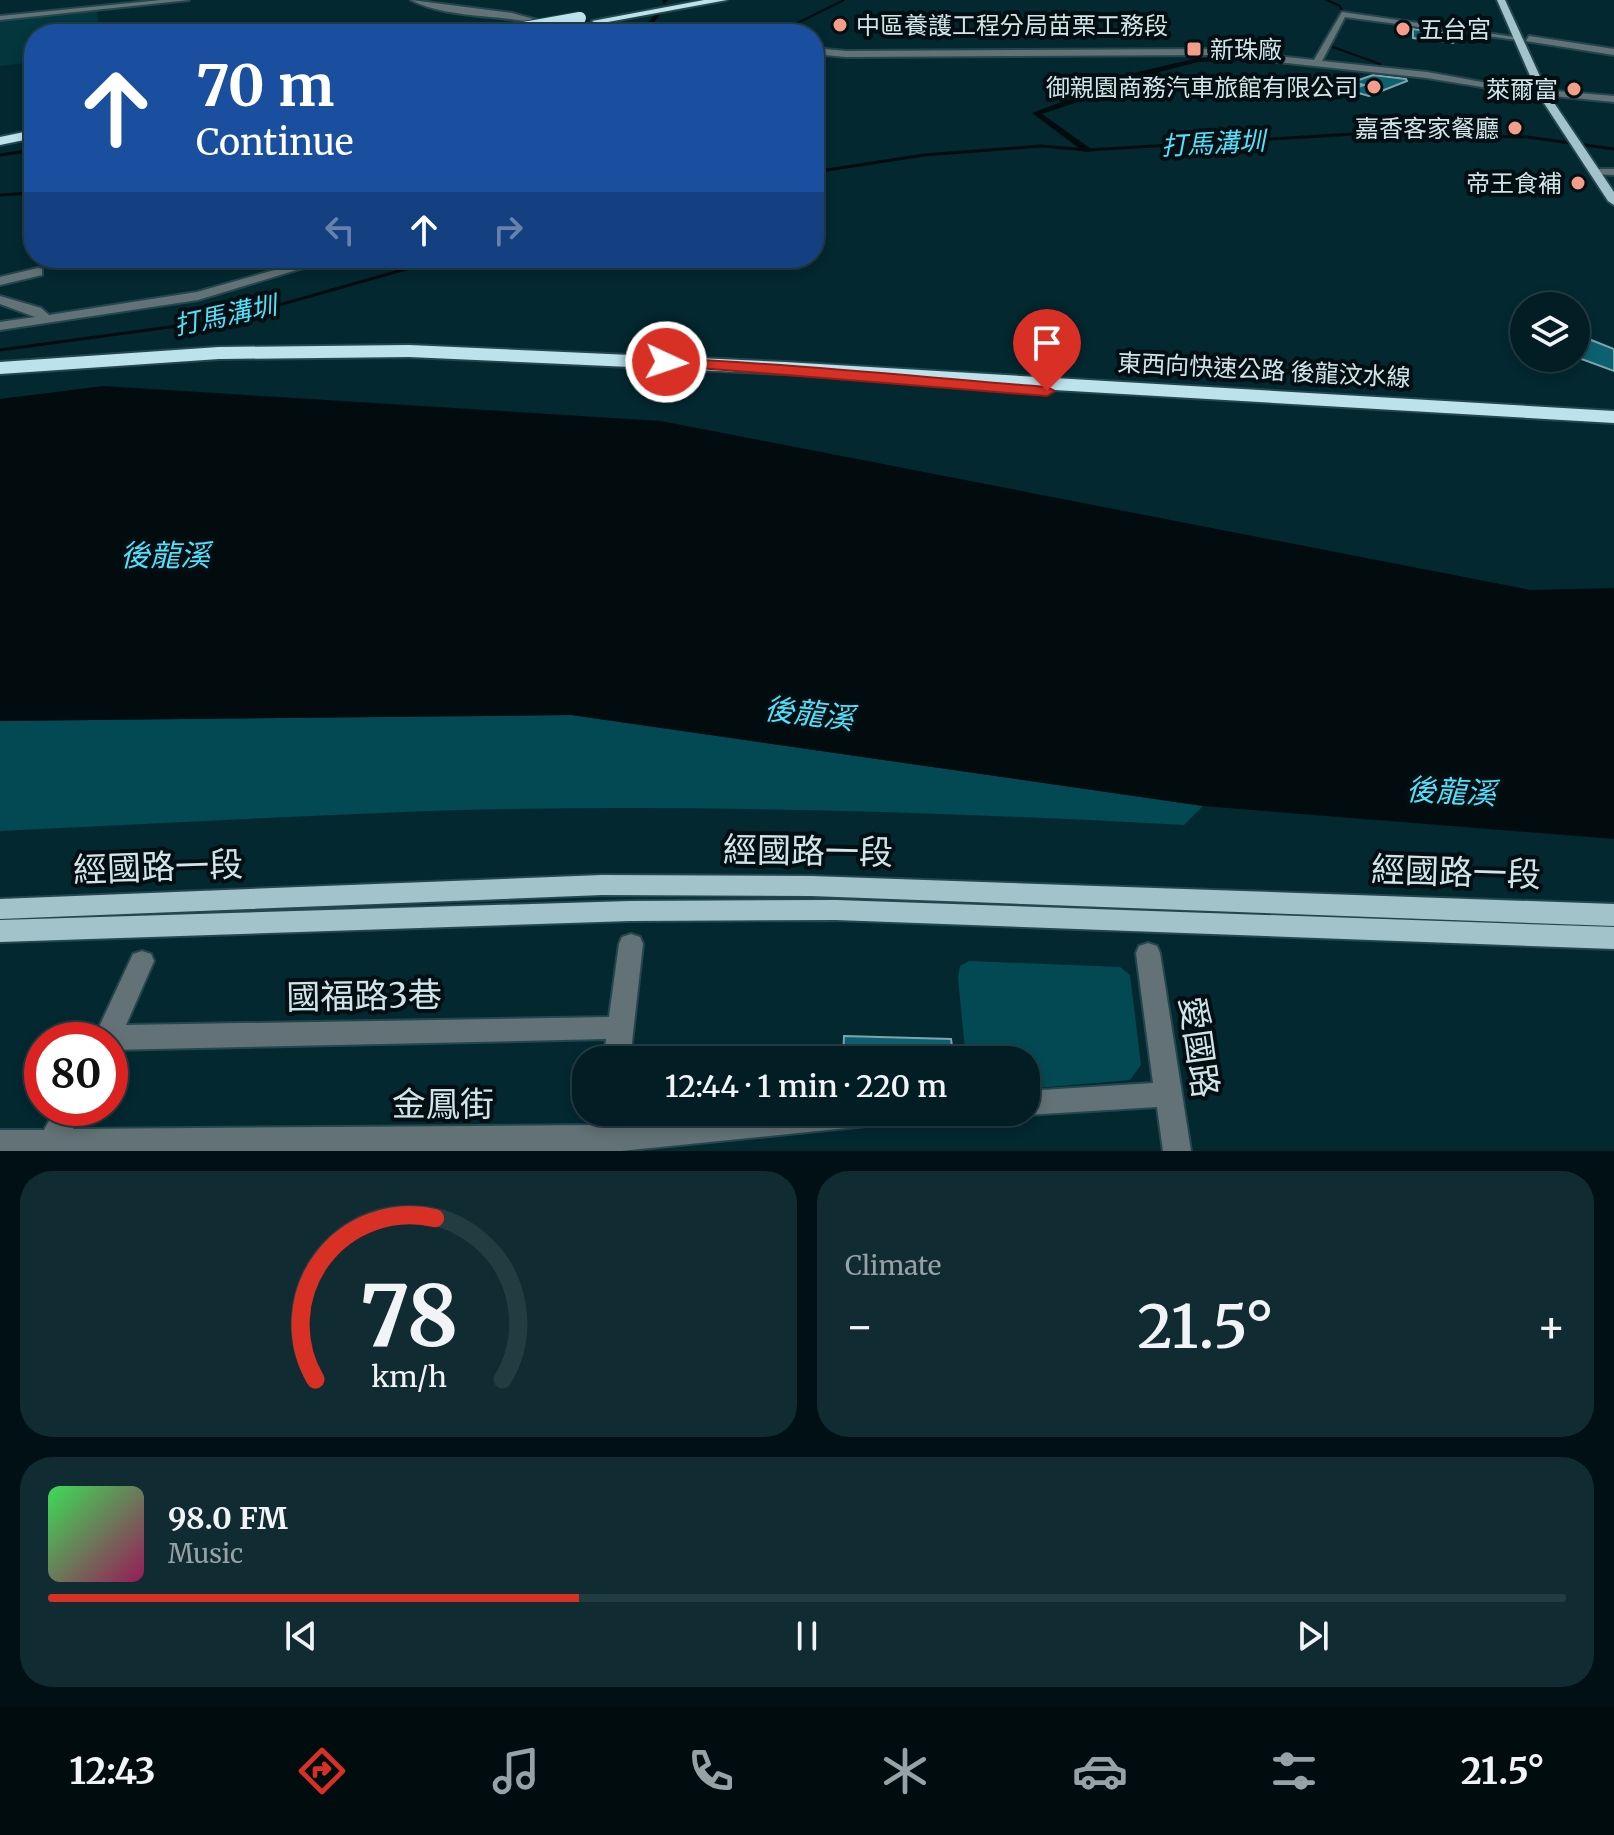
<!DOCTYPE html>
<html lang="en">
<head>
<meta charset="utf-8">
<style>
  body { margin:0; font-family:Merriweather,"Noto Sans TC",serif; background:#102b31; color:#f1f3f6; height:100vh; display:flex; flex-direction:column; font-size:30px; white-space:nowrap }
  * { box-sizing:border-box; margin:0 }
  p { font-size:26px; color:#96a2a6 }
  .icon { flex:none; width:44px; height:44px; fill:none; stroke:currentColor; stroke-width:2; stroke-linecap:round; stroke-linejoin:round }
  .map { position:relative; height:1151px; overflow:hidden }
  .details { display:flex; flex-direction:column; gap:20px; padding:20px; background:#011014; flex:1 }
  .details>* { flex:none }
  .hud { position:absolute; left:24px; top:24px; width:800px; height:244px; border-radius:32px; box-shadow:0 4px 12px #0003,0 0 0 2px #233c41; background:#1a4fa0; color:#fff; overflow:hidden }
  .controls { position:absolute; left:1510px; top:292px; display:grid; gap:16px }
  .controls a { display:grid; place-items:center; width:80px; height:80px; border-radius:50%; background:#021e24; box-shadow:0 4px 12px #0003,0 0 0 2px #233c41; font-size:40px }
  .speed { position:absolute; left:24px; top:1022px; display:flex; gap:16px; font-size:40px; font-weight:700; text-align:center }
  .speed>* { display:grid; place-content:center; width:104px; height:104px; border-radius:50%; background:#021e24; box-shadow:0 4px 12px #0003,0 0 0 2px #233c41; line-height:1 }
  .speed .limit { border:12px solid #d22; background:#fff; color:#111 }
  .pin { position:absolute; display:grid; place-items:center; width:68px; height:68px; color:#fff; margin:-82px -34px; border-radius:50% 50% 50% 0; rotate:-45deg; box-shadow:0 0 8px #0007 }
  .pin .icon { rotate:45deg }
  .me { position:absolute; width:88px; margin:-44px; rotate:93deg; stroke-linejoin:round; filter:drop-shadow(0 0 6px #0008) }
  .turn { display:flex; align-items:center; gap:28px; height:168px; padding:0 40px; font-size:36px }
  .turn .icon { width:104px; height:104px; stroke-width:2.5 }
  .turn b { display:block; font-size:56px; line-height:68px }
  .lanes { display:flex; align-items:center; height:76px; padding:0 40px; background:#0003; justify-content:center; gap:40px; direction:ltr }
  .lanes .off { opacity:.35 }
  .big { font-size:60px; font-weight:600; line-height:1.1 }
  .details .card { flex:1; display:flex; flex-direction:column; justify-content:center; gap:12px; min-width:0; padding:0 28px; border-radius:32px; background:#102b31 }
  .details .dial { align-items:center; gap:0 }
  .dial svg { height:208px; overflow:visible; fill:none; stroke:#233c41; stroke-width:7; stroke-linecap:round; text-anchor:middle }
  .dial text { fill:#f1f3f6; stroke:none }
  .song { display:flex; align-items:center; gap:24px }
  .cover { width:96px; height:96px; border-radius:12px; background:linear-gradient(135deg,hsl(130 70% 55%),hsl(330 70% 35%)) }
  .played { height:8px; border-radius:4px; background:linear-gradient(90deg,#d93025 35%,#233c41 35%) }
  .keys { display:flex; justify-content:space-around; direction:ltr }
  .heat { display:flex; justify-content:space-between; align-items:center; font-size:44px; direction:ltr }
  .details .tiles { flex:1; display:grid; gap:20px; grid-template-columns:1fr 1fr }
  .card:last-child { grid-column:span 2 }
  .trip { position:absolute; left:572px; top:1046px; width:468px; height:80px; border-radius:32px; background:#021e24; box-shadow:0 4px 12px #0003,0 0 0 2px #233c41; font-weight:600; line-height:80px; text-align:center }
  .dock { display:flex; height:128px; justify-content:space-around; align-items:center; background:#010c0e; color:#96a2a6 }
  .dock .icon { width:56px; height:56px }
  .dock .on { color:#d93025 }
  .dock b { font-size:36px; color:#f1f3f6 }
  .map>svg:first-child { display:block }
  .built { fill:#04363e }
  .green { fill:#034954 }
  .water { fill:#020c0e }
  .lines { fill:none; stroke-linecap:round; stroke-linejoin:round }
  .stream-far1 { stroke:#020c0e; stroke-width:2 }
  .stream { stroke:#020c0e; stroke-width:3 }
  .canal { fill:#020c0e; fill-rule:evenodd }
  .building { fill:#0b6170; stroke:#7fa4ad; stroke-width:2 }
  .minor-casing { stroke:#24464e; stroke-width:4 }
  .major-casing { stroke:#24464e; stroke-width:4 }
  .highway-casing { stroke:#24464e; stroke-width:4 }
  .minor { fill:#637276; fill-rule:evenodd }
  .major { fill:#a3c3ca; fill-rule:evenodd }
  .highway { fill:#bce3ec; fill-rule:evenodd }
  .highway-bridge-casing { stroke:#24464e; stroke-width:14; stroke-linecap:butt }
  .highway-bridge { stroke:#bce3ec; stroke-width:12 }
  .route { fill:#d93025; stroke:#8d1f18; stroke-width:2 }
  .poi-dot { fill:#f49e8a; stroke:#030f12; stroke-width:3 }
  .labels { text-anchor:middle; dominant-baseline:central; stroke-width:8; stroke-linejoin:round; paint-order:stroke }
  .far-poi-label { font-size:24px; fill:#d1e4e9; stroke:#030f12; text-anchor:end }
  .far-street-label { font-size:24px; fill:#d1e4e9; stroke:#030f12 }
  .far-water-label { font-size:26px; font-style:italic; fill:#51e1fd; stroke:#030f12 }
  .water-label { font-size:30px; font-style:italic; fill:#51e1fd; stroke:#030f12 }
  .near-street-label { font-size:34px; fill:#d1e4e9; stroke:#030f12 }
</style>
</head>
<body>
<div class="map">
<svg width="1614" height="1151" viewBox="0 0 1614 1151">
  <rect width="100%" height="100%" fill="#032830"/>
  <path class="built" d="M97,11l2,14 -10,9h-55v28l-34,4v-46z"/>
  <path class="green" d="M571,715l632,91 -19,19c-241,-13 -483,-21 -725,-15 -153,5 -306,14 -459,21v-110z
    M969,961l151,6 10,8 11,90 -11,15 -104,9v-29h-60l-8,-82 2,-12z"/>
  <path class="water" d="M103,386l558,35 870,169 83,-2v251l-411,-33 -632,-91 -571,6v-322z"/>
  <g class="lines">
    <path class="stream-far1" d="M1326,0l14,6 2,5
      M580,31l40,-4 40,7
      M775,34l69,-34
      M1330,46l50,18 2,6"/>
    <path class="stream" d="M0,155l34,-5
      M814,172l110,-17 117,-9 46,4 268,-16 172,3 87,12
      M0,195l34,-2
      M0,350l229,-31 216,-61"/>
    <path class="canal" d="M662,0h6l-4,4z
      M657,12l5,1 -15,17h-6z
      M1247,56l3,4 -52,2 -50,13 -47,13 -20,13 -39,13 48,34v4h-6l-52,-39 43,-16 20,-13 47,-13 56,-13z"/>
  </g>
  <path class="building" d="M1413,29l49,7 -9,7 -40,-5z
    M1373,75l33,4 1,2 -38,15 -22,-6 17,-5 -11,-3z
    M1576,334l38,15v22l-38,-14z
    M844,1036l107,3 3,21h-111z"/>
  <g class="lines">
    <g class="minor-casing">
      <path id="minor" d="M161,0h28l-189,20v-4z
        M411,0l101,13 36,10 -4,2c-41,-11 -97,-6 -133,-25z
        M1342,12l179,26 -4,2 -172,-23 -23,44 105,11 121,22 -5,3 -116,-19 -216,-23 -365,2 -32,-3v-6l32,3 365,-2 103,11z
        M567,29l30,3 4,2 -37,-1z
        M1529,36l85,13v6l-88,-14z
        M1556,91l58,5v6l-61,-6z
        M1595,169h19v6l-23,-1 -1,-2z
        M317,258h19l-138,42 -198,30v-8l35,-5 -35,-13v-8l41,12 8,7 148,-23z
        M38,268l4,1v6l-42,10v-8z
        M631,934l9,3 3,7 -13,116h-26l2,-21 -496,11v-10h-17l40,-86 9,-3 9,3 3,7 -28,64 483,-8 10,-73 3,-7z
        M1148,943l9,3 3,7 31,198h-28l-6,-44 -131,8 -9,-3h9v-21l127,-8 -17,-130 3,-7z
        M56,1108h28l-11,21 523,-4 1,-13h28l-1,12h26l102,-12h148l-4,9 -10,3 -265,27h-621v-21h44z"/>
    </g>
    <g class="major-casing">
      <path id="major" d="M1497,0h8l43,94 66,98v13l-6,-4 -70,-107z
        M602,875l209,1 803,28v22l-803,-30 -209,-1 -602,24v-20z
        M836,900l778,27v22l-778,-29 -206,1 -630,21v-22l630,-19z"/>
    </g>
    <g class="highway-casing">
      <path id="highway" d="M704,0h23l-130,24 -5,-3z
        M524,25l5,3 -1,2 -39,4z
        M34,130v8l-34,7v-8z
        M409,345l376,17 829,49v12l-829,-49 -376,-17 -190,2 -219,15v-12l219,-15z"/>
    </g>
    <use href="#minor" class="minor"/>
    <use href="#major" class="major"/>
    <use href="#highway" class="highway"/>
    <g class="highway-bridge-casing">
      <path id="highway-bridge" d="M524,28l56,-10"/>
    </g>
    <use href="#highway-bridge" class="highway-bridge"/>
  </g>
  <path class="route" d="M666,358c128,6 254,19 381,29l8,4 -8,5 -386,-31v-6z"/>
  <g class="poi-dot">
    <circle cx="840" cy="25" r="8"/>
    <circle cx="1403" cy="29" r="8"/>
    <rect x="1186" y="41" width="16" height="16" rx="4"/>
    <circle cx="1374" cy="87" r="8"/>
    <circle cx="1574" cy="89" r="8"/>
    <circle cx="1515" cy="128" r="8"/>
    <circle cx="1578" cy="183" r="8"/>
  </g>
  <g class="labels">
    <g class="far-poi-label">
      <text x="856" y="25" text-anchor="start">中區養護工程分局苗栗工務段</text>
      <text x="1419" y="29" text-anchor="start">五台宮</text>
      <text x="1210" y="49" text-anchor="start">新珠廠</text>
      <text x="1358" y="87">御親園商務汽車旅館有限公司</text>
      <text x="1558" y="89">萊爾富</text>
      <text x="1499" y="128">嘉香客家餐廳</text>
      <text x="1562" y="183">帝王食補</text>
    </g>
    <g class="far-street-label">
      <text transform="translate(1264 370) rotate(3)">東西向快速公路 後龍汶水線</text>
    </g>
    <g class="far-water-label">
      <text transform="translate(1213 143) rotate(-3)">打馬溝圳</text>
      <text transform="translate(225 315) rotate(-12)">打馬溝圳</text>
    </g>
    <g class="water-label">
      <text x="165" y="555">後龍溪</text>
      <text transform="translate(809 713) rotate(7)">後龍溪</text>
      <text transform="translate(1451 791) rotate(3)">後龍溪</text>
    </g>
    <g class="near-street-label">
      <text transform="translate(808 851) rotate(1)">經國路一段</text>
      <text transform="translate(158 867) rotate(-2)">經國路一段</text>
      <text transform="translate(1456 872) rotate(2)">經國路一段</text>
      <text transform="translate(364 996) rotate(-1)">國福路3巷</text>
      <text transform="translate(1199 1047) rotate(82)">愛國路</text>
      <text x="443" y="1104">金鳳街</text>
    </g>
  </g>
</svg>
<div class="controls">
<a><svg class="icon" aria-label="layers" viewBox="0 0 24 24"><path d="M12 4l9 5-9 5-9-5zM3 14l9 5 9-5"/></svg></a>
</div>
<div class="speed"><div class="limit">80</div></div>
<div class="pin" style="left:1047px;top:391px;background:#d93025"><svg class="icon" aria-label="arrive" viewBox="0 0 24 24"><path d="M6 21V4h12l-3 4 3 4H6"/></svg></div>
<svg class="me" style="left:666px;top:362px" viewBox="-20 -20 40 40"><circle r="17" fill="#d93025" stroke="#fff" stroke-width="3"/><path d="M0-11L8 9 0 5-8 9z" fill="#fff"/></svg>
<div class="trip">12:44 · 1 min · 220 m</div>
<div class="hud">
<div class="turn"><svg class="icon" aria-label="ahead" viewBox="0 0 24 24"><path d="M12 20V5M6 11l6-6 6 6"/></svg><div><b>70 m</b>Continue</div></div>
<div class="lanes"><svg class="icon off" aria-label="left" viewBox="0 0 24 24"><path d="M17 20v-9H6M10 6l-5 5 5 5"/></svg><svg class="icon" aria-label="ahead" viewBox="0 0 24 24"><path d="M12 20V5M6 11l6-6 6 6"/></svg><svg class="icon off" aria-label="right" viewBox="0 0 24 24"><path d="M7 20v-9h11M14 6l5 5-5 5"/></svg></div>
</div>
</div>
<section class="details">
<div class="tiles">
<div class="card dial"><svg viewBox="0 0 100 80">
<path d="M14 69A42 42 0 1 1 86 69"/>
<path d="M14 69A42 42 0 0 1 60 7" stroke="#d93025"/>
<text x="50" y="56" font-size="32" font-weight="700">78</text>
<text x="50" y="72" font-size="11">km/h</text>
</svg></div>
<div class="card"><p>Climate</p>
<div class="heat"><a>−</a><b class="big">21.5°</b><a>+</a></div>
</div>
<div class="card">
<div class="song"><i class="cover"></i><div><b>98.0 FM</b><p>Music</p></div></div>
<div class="played"></div>
<div class="keys"><svg class="icon" aria-label="previous" viewBox="0 0 24 24"><path d="M18 5L8 12l10 7zM5 5v14"/></svg><svg class="icon" aria-label="pause" viewBox="0 0 24 24"><path d="M8 5v14M16 5v14"/></svg><svg class="icon" aria-label="next" viewBox="0 0 24 24"><path d="M6 5l10 7-10 7zM19 5v14"/></svg></div>
</div>
</div>
</section>
<nav class="dock">
<b>12:43</b>
<svg class="icon on" aria-label="directions" viewBox="0 0 24 24"><path d="M12 3l9 9-9 9-9-9zM9 14v-3h6M13 9l2 2-2 2"/></svg>
<svg class="icon" aria-label="music" viewBox="0 0 24 24"><path d="M9 18V5l10-2v13"/><circle cx="6" cy="18" r="3"/><circle cx="16" cy="16" r="3"/></svg>
<svg class="icon" aria-label="phone" viewBox="0 0 24 24"><path d="M5 4h4l2 5-3 2q2 4 5 5l2-3 5 2v4C11 20 4 13 5 4z"/></svg>
<svg class="icon" aria-label="climate" viewBox="0 0 24 24"><path d="M12 3v18M4 7l16 10M4 17L20 7"/></svg>
<svg class="icon" aria-label="car" viewBox="0 0 24 24"><path d="M5 17H2v-5l4-1 3-4h7l3 4 3 1v5h-3M9 17h6M6 11h13"/><circle cx="7" cy="17" r="2"/><circle cx="17" cy="17" r="2"/></svg>
<svg class="icon" aria-label="filters" viewBox="0 0 24 24"><path d="M4 7h16M4 17h16"/><circle cx="9" cy="7" r="2"/><circle cx="15" cy="17" r="2"/></svg>
<b>21.5°</b>
</nav>
</body>
</html>
